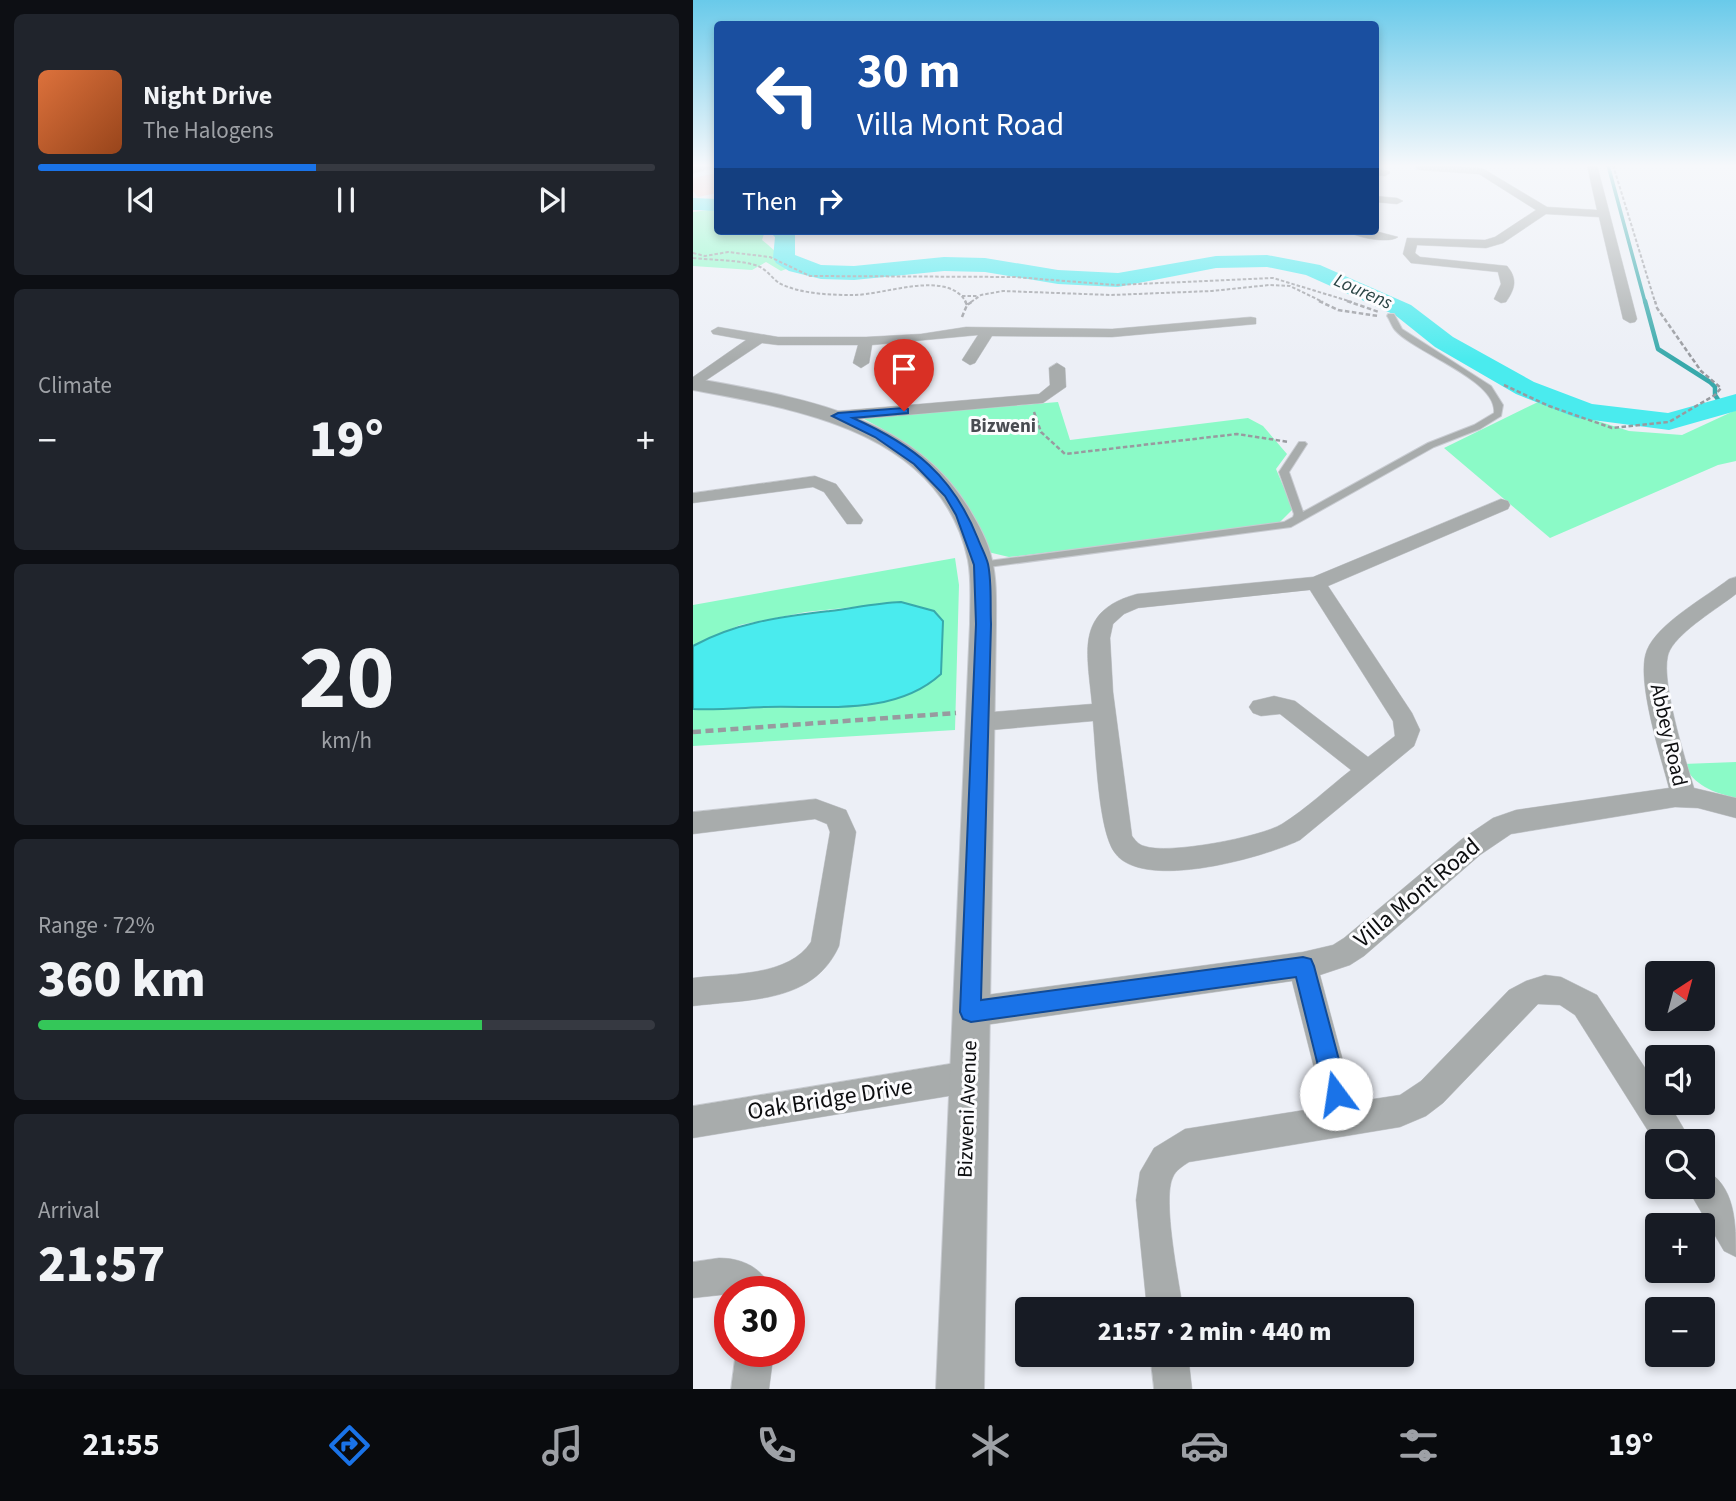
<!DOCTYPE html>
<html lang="en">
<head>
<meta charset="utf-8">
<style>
  body { margin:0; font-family:"Source Sans 3",sans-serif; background:#20242c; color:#f1f3f6; height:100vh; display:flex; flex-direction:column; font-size:26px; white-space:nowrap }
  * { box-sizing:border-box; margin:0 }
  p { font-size:23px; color:#9ea1a6 }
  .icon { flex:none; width:38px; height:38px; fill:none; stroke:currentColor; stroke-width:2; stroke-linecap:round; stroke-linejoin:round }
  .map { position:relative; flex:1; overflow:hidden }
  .drawer { display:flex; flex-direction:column; gap:14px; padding:14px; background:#0d0f14; width:693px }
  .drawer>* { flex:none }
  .hud { position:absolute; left:21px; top:21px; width:665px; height:214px; border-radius:7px; box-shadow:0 4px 10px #0003; background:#1a4fa0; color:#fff; overflow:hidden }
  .needle { width:46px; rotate:36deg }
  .tools { position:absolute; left:952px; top:961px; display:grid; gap:14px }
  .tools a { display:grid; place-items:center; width:70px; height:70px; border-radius:7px; background:#171b24; box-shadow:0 4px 10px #0003; font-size:35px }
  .speed { position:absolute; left:21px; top:1276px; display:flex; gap:14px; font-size:35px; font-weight:700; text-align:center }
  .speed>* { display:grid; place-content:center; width:91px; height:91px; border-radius:50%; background:#171b24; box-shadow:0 4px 10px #0003; line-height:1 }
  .speed .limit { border:10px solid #d22; background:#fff; color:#111 }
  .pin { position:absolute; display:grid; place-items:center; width:60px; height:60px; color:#fff; margin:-72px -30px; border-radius:50% 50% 50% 0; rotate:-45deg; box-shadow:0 0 7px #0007 }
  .pin .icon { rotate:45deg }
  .me { position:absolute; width:77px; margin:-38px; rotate:346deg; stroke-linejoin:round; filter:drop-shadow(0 0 5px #0008) }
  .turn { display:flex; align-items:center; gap:24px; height:147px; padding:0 28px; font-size:32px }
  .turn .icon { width:91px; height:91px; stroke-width:2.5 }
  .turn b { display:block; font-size:49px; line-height:60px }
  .then { display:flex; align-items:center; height:66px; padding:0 28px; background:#0003; gap:14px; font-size:26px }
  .big { font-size:52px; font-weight:800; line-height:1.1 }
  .drawer .tile { flex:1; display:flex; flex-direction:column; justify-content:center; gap:10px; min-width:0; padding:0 24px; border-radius:10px; background:#20242c }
  .drawer .dial { align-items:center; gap:0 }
  .dial b { font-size:91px; line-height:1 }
  .song { display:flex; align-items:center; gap:21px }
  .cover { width:84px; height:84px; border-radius:10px; background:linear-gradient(135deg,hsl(20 70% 55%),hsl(20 70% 35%)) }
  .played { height:7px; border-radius:4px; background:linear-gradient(90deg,#1a73e8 45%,#363941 45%) }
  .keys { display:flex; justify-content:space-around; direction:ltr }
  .heat { display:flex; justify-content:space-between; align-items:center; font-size:38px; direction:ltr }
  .charge { height:10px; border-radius:5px; background:linear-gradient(90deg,#34c759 72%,#363941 0) }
  .trip { position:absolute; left:322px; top:1297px; width:399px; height:70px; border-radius:7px; background:#171b24; box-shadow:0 4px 10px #0003; font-weight:800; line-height:70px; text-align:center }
  .menu { display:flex; height:112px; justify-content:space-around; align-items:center; background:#090b0e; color:#9ea1a6 }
  .menu .icon { width:49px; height:49px }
  .menu .current { color:#1a73e8 }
  .menu b { font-size:32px; color:#f1f3f6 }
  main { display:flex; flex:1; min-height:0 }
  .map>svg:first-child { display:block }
  .green { fill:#8bfac7 }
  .water { fill:#4aebee; stroke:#38a9ab; stroke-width:2 }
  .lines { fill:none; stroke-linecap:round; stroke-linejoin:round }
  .stream-far1 { stroke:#38a9ab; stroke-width:3.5 }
  .stream { stroke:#38a9ab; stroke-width:4.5 }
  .river { fill:#4aebee; fill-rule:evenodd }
  .building { fill:#fbcec7 }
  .service-casing { stroke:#c8cbd1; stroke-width:2 }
  .minor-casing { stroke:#c8cbd1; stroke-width:1 }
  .tertiary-casing { stroke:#c8cbd1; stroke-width:2 }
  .path-far2 { stroke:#989a9f; stroke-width:2; stroke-dasharray:3.5 2; stroke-linecap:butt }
  .path-far1 { stroke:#989a9f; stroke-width:2.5; stroke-dasharray:4.5 2.5; stroke-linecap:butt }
  .path { stroke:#989a9f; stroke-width:4.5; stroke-dasharray:8 4.5; stroke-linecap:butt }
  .service { fill:#a8acac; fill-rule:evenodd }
  .minor { fill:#a8acac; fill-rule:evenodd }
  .tertiary { fill:#a8acac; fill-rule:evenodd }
  .route { fill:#1a73e8; stroke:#114b97; stroke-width:2 }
  .labels { text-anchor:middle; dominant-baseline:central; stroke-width:6; stroke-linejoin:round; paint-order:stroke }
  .far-water-label { font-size:19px; font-style:italic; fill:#2a4444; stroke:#fcfcfe }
  .far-neighbourhood-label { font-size:19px; font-weight:bold; fill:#494c52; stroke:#fcfcfe }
  .street-label { font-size:21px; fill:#0d0e10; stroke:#fcfcfe }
  .near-street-label { font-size:24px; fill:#0d0e10; stroke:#fcfcfe }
</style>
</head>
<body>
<main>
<section class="drawer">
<div class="tile">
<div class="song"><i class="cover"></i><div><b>Night Drive</b><p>The Halogens</p></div></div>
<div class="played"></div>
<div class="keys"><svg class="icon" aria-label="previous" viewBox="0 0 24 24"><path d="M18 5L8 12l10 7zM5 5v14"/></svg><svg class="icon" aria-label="pause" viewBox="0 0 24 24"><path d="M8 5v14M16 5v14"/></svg><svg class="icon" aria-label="next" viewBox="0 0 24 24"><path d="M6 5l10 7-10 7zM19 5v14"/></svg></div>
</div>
<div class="tile"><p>Climate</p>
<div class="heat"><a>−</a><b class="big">19°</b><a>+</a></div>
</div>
<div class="tile dial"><b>20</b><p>km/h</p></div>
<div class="tile"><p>Range · 72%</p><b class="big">360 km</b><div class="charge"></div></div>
<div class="tile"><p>Arrival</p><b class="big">21:57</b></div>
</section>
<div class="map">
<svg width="1043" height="1389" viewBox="0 0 1043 1389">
  <rect width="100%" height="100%" fill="#eceff6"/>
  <path class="green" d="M24,209v22h48l-3,9c12,9 19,19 32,26l-13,5 -15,-9 -14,8 -59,-4v-54z
    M365,402l12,38 178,-22 15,8 24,28 -11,15 17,40 -16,16 -268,32 -21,-5c-27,-72 -59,-99 -126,-134z
    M845,402l91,29 53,4 54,-25v51l-18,4 -168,73 -106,-90z
    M262,558l4,27 -4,145 -262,16v-37c24,1 47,-1 71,-2 58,-2 131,10 177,-33l-7,-63 -33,-9 -95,10 -66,13 -47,21v-41z
    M1043,762v36c-24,-6 -41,-12 -53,-34z"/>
  <path class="water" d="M208,602l33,9 9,10 -2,53c-47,43 -119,31 -177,33 -24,1 -47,3 -71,2v-63c44,-24 88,-29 137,-35 24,-3 47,-8 71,-9z"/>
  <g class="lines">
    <path class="stream-far1" d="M915,165l37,137"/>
    <path class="stream" d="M952,301l13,48 52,33 5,5v8l8,12"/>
    <path class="river" d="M0,198l24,1v12l-24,-1z
      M76,231h24l2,4v20l26,10 33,1 90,-9 41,1 73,12 60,3 98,-17 51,-1 53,10 91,40 42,32 81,45 58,22 76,9 68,-19v17l-67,19 -92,-12 -61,-24 -81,-47 -40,-32 -89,-40 -39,-8 -51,1 -98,19 -60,-3 -73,-12 -41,-1 -90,9 -33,-1 -32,-8 -13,-8 -3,-5 2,-21z"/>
  </g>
  <path class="building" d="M24,173v20l-19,4 -5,-6v-13z"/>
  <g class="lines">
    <g class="service-casing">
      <path id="service" d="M695,314h6l8,15 89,57 12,19 -2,11 -21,13 -46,18 -143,80 -310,41 -5,-3 5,-3 303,-40 9,-5 1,-3 -15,-42 20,-30h6l2,2 -18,28 14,40 125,-69 46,-18 20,-12c4,-33 -79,-60 -99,-83 -3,-3 -5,-10 -8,-14z"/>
    </g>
    <g class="minor-casing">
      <path id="minor" d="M723,165l66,3 65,39 50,3 -10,-45h10l40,154 -2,3 -5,1 -7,-4 -24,-102 -53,-3 -43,29 -17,5 -69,-3 -2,8 5,4 87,9c11,13 8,23 -1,36l-5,1 -7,-4 7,-15 -3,-12 -87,-9 -8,-9 4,-16 78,2 10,-3 41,-27 -57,-36 -59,-4 -4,-1z
        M682,169l14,2 1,2 -5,3 -10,-1z
        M682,196l22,2 6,3 -6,3 -22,-2z
        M654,231h28l23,6c-9,7 -41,1 -51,-6z
        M558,317l5,1v6l-144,13 -120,-1 -17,27 -5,2 -8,-5 16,-25 -106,10 -3,18 -8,5 -8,-5 5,-18h-80l-16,-2 -69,46v-12l53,-37 -33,-6 -2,-3 7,-4 60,10h88l55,-3 45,-7 146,2z
        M364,363l8,5 1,19 -23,16 -205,18 -8,-5 8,-5 201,-17 11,-9 -1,-17z
        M122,476l21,8 27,36 -2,4h-14l-23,-32 -11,-5 -120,16v-10z
        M808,499l7,2 2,4 -2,4 -180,77 84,127 8,17 -6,16 -114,94c-35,17 -157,52 -185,13 -17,-22 -19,-102 -22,-132l-113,10 -8,-3 -4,-6 4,-6 8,-3 112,-9c-5,-53 -17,-93 45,-110l176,-17zM617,590l83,131 2,15 -27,21 -73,-56 -21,-5 -21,5 -4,6 4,6 8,3 19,-2 71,56c-23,18 -45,39 -69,54 -21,13 -115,31 -138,22 -5,-1 -9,-6 -12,-10l-19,-144 -3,-54 3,-14 11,-10 14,-6z
        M1043,577v17c-19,15 -55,36 -66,56 -13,22 16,111 24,138l42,10v20l-38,-10 -23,-1 -164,27 -31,21 -116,101 -14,9 -30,10 34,127 46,-7 21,-14 88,-91 17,-9 19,-6 16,2 36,18 60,91v16h11l23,39h-34v4l-82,-130 -15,-10 -22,-1 -95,99 -17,13 -26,11 -211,35c-6,4 -13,8 -16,15 -11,22 6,105 10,132h-36l-11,-109 4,-28 14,-24 31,-19 139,-22 -32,-126 -321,46 -11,-5 -4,-10 4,-10 11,-5 332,-45 30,-7 11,-7 118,-99 31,-21 23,-8 153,-22c-8,-31 -34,-110 -22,-138 11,-27 59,-53 82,-71z
        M123,799l30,11 10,22 -17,114c-26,58 -91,53 -146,60v-28c38,-5 95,-1 118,-36l19,-110 -3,-8 -12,-5 -122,15v-22z
        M274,1061l11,5 5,11 -5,11 -11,5 -274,45v-32z
        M1010,1169c33,15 33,55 33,88l-12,-6 -38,-65h17z
        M26,1258c25,0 45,11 54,34h-43v2l-37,4v-36z
        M43,1351h38l-5,38h-38z
        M457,1354h38l4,35h-38z"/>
    </g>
    <g class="tertiary-casing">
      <path id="tertiary" d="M0,165h24v1l-24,7z
        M0,378c101,19 216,34 275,129 10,17 20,34 24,53 5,21 4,43 4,64l-12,765h-48l34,-765c0,-21 2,-43 -2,-64 -27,-128 -168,-150 -275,-170z"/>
    </g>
    <path class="path-far2" d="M920,165l42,137
      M0,253l12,3 23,-4 42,5 40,19 205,1 101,8 157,-7 79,24
      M0,258c18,2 49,2 65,8 8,3 14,12 21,17 21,11 51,12 75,12 31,0 93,-26 112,7
      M269,296h15
      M278,302l10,-7 22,-4 108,4 101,-4 57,-6 21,1 33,16"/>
    <path class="path-far1" d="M272,301l2,4
      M626,301l19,9 40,6
      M654,301l32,11
      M269,317l5,-12 6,-4
      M811,385l45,21 63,22 57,-6 46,-27 6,-7 -20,-17 -44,-63 -2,-7
      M341,412l7,20 24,22 172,-20 52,8"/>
    <path class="path" d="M0,732l263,-19"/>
    <use href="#service" class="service"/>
    <use href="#minor" class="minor"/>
    <use href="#tertiary" class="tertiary"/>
  </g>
  <linearGradient id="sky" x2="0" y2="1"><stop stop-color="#69caea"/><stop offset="0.46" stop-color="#f6f8fb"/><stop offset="1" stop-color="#f6f8fb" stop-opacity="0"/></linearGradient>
  <rect width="1043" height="360" fill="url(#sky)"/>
  <path class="route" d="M211,408l4,1v4l-55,5c61,27 100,58 125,121 3,8 8,17 10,25 4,19 2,41 3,60l-10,376 322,-43 8,2 3,7 34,128 -4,8 -8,3 -7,-3 -4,-8 -29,-117 -325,45 -8,-3 -3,-7 16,-388 -2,-59 -18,-50 -11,-19 -31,-32 -39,-27 -43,-21 6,-3z"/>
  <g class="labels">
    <g class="far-water-label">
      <text transform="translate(670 292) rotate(24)">Lourens</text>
    </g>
    <g class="far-neighbourhood-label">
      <text x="310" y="426">Bizweni</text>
    </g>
    <g class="street-label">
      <text transform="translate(976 735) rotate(77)">Abbey Road</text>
      <text transform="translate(274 1109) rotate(-88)">Bizweni Avenue</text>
    </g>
    <g class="near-street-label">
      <text transform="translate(724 893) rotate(-40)">Villa Mont Road</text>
      <text transform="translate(137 1099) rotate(-9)">Oak Bridge Drive</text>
    </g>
  </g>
</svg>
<div class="tools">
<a><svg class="needle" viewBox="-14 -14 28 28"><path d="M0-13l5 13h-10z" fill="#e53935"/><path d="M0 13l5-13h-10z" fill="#9ea1a6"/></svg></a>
<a><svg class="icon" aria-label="sound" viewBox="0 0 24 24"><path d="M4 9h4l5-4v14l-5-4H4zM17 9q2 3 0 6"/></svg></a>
<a><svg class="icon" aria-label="search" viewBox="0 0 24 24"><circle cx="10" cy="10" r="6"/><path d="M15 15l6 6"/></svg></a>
<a>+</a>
<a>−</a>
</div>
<div class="speed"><div class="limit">30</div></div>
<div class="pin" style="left:211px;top:411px;background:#d93025"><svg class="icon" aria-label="arrive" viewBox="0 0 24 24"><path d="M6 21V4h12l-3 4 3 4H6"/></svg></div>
<svg class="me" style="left:643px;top:1094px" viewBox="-20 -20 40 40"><circle r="19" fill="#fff"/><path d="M0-13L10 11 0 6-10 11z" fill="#1a73e8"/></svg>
<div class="trip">21:57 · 2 min · 440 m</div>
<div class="hud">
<div class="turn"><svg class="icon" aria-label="left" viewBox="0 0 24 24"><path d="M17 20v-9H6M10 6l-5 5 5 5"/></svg><div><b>30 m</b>Villa Mont Road</div></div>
<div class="then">Then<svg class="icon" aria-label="right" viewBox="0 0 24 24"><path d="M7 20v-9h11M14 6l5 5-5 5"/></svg></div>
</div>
</div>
</main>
<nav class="menu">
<b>21:55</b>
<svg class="icon current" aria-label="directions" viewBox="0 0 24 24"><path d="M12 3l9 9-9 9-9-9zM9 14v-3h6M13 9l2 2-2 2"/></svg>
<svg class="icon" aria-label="music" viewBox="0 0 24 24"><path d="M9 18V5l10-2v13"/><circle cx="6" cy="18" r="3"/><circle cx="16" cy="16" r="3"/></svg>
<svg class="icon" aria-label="phone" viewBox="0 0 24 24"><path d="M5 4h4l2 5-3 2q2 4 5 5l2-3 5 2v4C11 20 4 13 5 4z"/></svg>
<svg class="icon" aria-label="climate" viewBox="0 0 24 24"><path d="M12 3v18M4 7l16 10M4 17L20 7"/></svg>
<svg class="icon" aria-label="car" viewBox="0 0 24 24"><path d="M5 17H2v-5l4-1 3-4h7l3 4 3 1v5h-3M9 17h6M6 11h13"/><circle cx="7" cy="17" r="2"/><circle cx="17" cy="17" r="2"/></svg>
<svg class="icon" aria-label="filters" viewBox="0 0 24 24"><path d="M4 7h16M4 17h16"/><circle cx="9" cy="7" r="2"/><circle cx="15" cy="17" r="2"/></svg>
<b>19°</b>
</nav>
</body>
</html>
